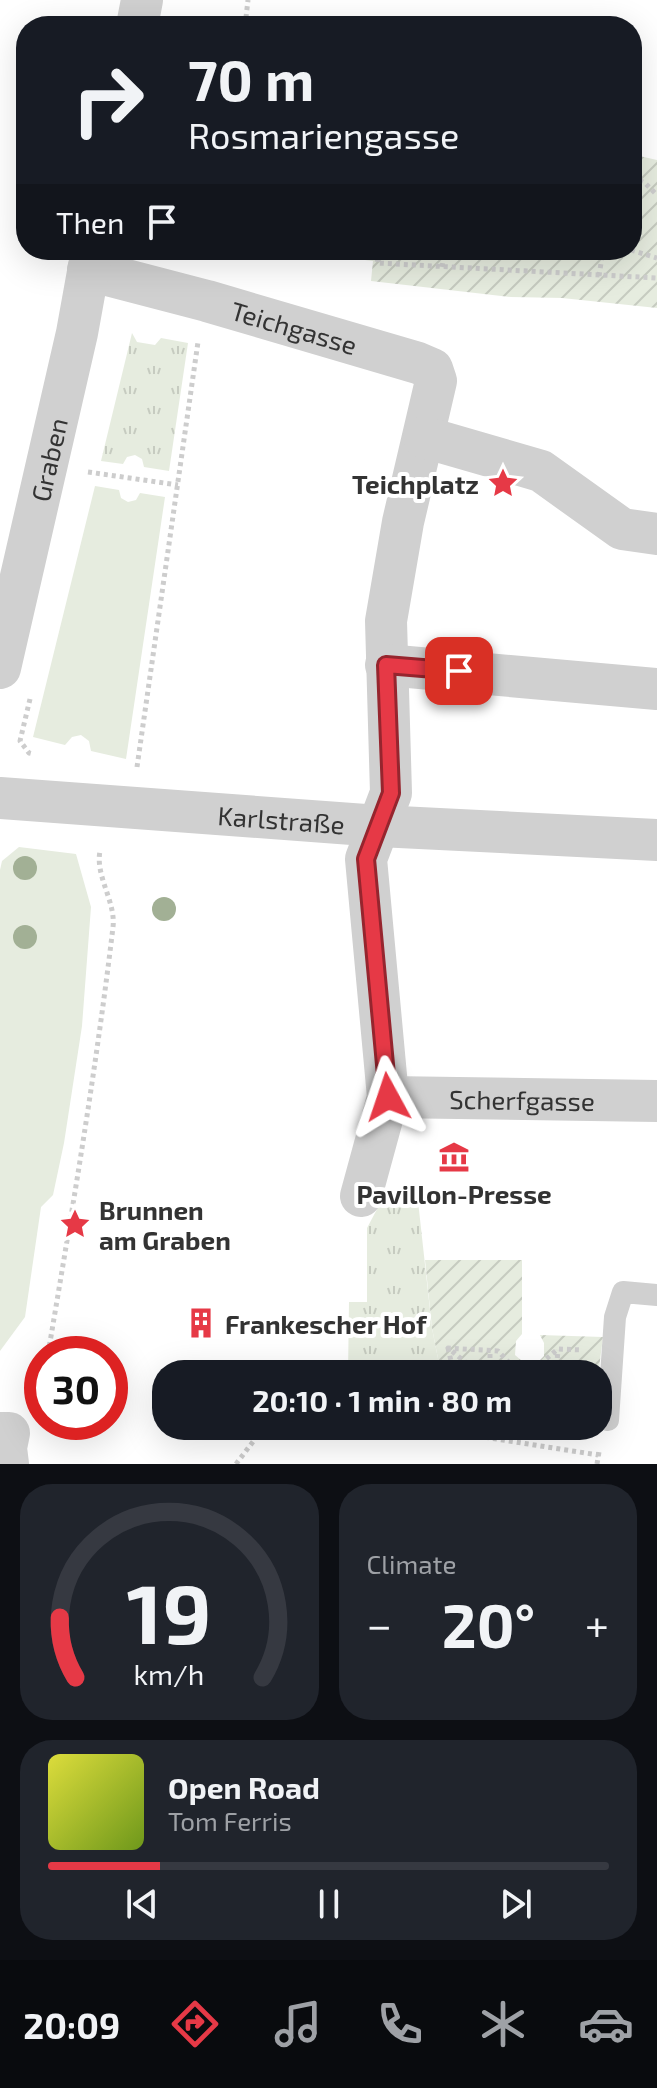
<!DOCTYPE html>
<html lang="en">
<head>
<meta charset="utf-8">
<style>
  body { margin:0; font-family:"Exo 2",sans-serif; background:#20242c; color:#f1f3f6; height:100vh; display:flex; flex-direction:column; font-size:30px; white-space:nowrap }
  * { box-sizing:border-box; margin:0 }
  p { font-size:26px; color:#9ea1a6 }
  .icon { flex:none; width:44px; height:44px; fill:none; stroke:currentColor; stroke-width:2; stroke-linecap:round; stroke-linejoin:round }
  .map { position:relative; height:1464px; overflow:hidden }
  .side { display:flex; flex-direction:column; gap:20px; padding:20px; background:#0d0f14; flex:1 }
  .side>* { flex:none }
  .top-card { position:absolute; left:16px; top:16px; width:626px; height:244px; border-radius:32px; box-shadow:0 8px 32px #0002; background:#171b24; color:#f1f3f6; overflow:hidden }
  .speed { position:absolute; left:24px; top:1336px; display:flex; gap:16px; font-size:40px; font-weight:700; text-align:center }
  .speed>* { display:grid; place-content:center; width:104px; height:104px; border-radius:50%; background:#171b24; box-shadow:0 8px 32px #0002; line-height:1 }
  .speed .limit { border:12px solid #d22; background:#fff; color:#111 }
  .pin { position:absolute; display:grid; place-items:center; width:68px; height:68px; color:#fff; margin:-34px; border-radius:16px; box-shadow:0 4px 12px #0006 }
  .me { position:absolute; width:88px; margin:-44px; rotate:355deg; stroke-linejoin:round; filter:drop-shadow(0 0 6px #0008) }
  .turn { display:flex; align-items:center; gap:28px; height:168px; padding:0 40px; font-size:36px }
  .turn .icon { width:104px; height:104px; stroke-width:2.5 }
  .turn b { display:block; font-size:56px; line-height:68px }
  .then { display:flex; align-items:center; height:76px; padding:0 40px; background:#0003; gap:16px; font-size:30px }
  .big { font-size:60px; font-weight:700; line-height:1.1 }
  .side .tile { flex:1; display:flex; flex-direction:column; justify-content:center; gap:12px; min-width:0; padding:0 28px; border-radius:32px; background:#20242c }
  .side .dial { align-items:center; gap:0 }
  .dial svg { height:208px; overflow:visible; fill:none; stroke:#363941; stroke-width:7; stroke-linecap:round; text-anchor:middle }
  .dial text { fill:#f1f3f6; stroke:none }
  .song { display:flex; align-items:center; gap:24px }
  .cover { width:96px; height:96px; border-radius:12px; background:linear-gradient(135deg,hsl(60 70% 55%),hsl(80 70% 35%)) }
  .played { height:8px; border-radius:4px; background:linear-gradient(90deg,#e63946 20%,#363941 20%) }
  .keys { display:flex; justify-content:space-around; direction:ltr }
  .heat { display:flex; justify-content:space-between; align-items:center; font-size:44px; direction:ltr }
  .side .tiles { flex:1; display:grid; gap:20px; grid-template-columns:1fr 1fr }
  .tile:last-child { grid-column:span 2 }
  .trip { position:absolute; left:152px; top:1360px; width:460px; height:80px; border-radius:32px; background:#171b24; box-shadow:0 8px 32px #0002; font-weight:700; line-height:80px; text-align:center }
  .tab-bar { display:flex; height:128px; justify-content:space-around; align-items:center; background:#090b0e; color:#9ea1a6 }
  .tab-bar .icon { width:56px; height:56px }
  .tab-bar .selected { color:#e63946 }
  .tab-bar b { font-size:36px; color:#f1f3f6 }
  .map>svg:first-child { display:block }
  .grass { fill:#e6ecdf }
  .park { fill:url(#park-tufts) }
  .garden { fill:url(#garden-furrows) }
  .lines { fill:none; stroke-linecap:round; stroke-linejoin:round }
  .path { stroke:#cdcdcd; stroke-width:5; stroke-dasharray:4 4; stroke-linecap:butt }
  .service { stroke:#d0d0d0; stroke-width:22 }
  .minor { stroke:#d0d0d0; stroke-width:42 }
  .tree { fill:#a2b095 }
  .route-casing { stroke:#96252e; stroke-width:20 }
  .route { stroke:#e63946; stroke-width:14 }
  .labels { text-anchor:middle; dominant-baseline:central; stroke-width:8; stroke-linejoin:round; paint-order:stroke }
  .street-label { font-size:26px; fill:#333; stroke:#fff }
  .poi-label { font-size:26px; font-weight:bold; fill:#333; stroke:#fff; text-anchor:start }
</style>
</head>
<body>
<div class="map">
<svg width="657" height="1464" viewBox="0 0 657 1464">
  <defs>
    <pattern id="park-tufts" width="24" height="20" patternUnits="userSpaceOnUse" patternTransform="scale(2)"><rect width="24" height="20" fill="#e6ecdf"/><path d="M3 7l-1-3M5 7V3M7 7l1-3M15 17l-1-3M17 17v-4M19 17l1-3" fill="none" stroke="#c6cbc0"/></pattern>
    <pattern id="garden-furrows" width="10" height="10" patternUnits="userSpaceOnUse" patternTransform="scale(2)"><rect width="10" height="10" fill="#e6ecdf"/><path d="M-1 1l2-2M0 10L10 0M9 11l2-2" fill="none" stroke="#c6cbc0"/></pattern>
  </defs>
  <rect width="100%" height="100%" fill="#fff"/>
  <path class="grass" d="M95,486l24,4 2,8 7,4 8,-2 4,-7 25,4 -39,262 -35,-8 -2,-10 -8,-6 -9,2 -7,8 -32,-8z
    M19,847l57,7 15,53 -9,119 -18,117 -11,52 -12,12 -16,110 -25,34v-481l2,-9z"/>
  <path class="park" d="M132,333l5,9 18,3 6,-7 27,5 -19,128 -25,-4 -2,-8 -7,-4 -8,2 -4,7 -22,-3z
    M383,1198l35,3 14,127 9,46h-93l1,-72h18v-74z"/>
  <path class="garden" d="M635,155l22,5v148l-95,-10 -51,-1 -140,-16 2,-20 -48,-6 1,-5h306v-91z
    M425,1260h97v74l-6,7 -1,14 7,6 16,1 6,-6v-13l-4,-8 63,2 -5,39 -157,-2 -9,-46z"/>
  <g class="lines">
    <path class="path" d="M245,26l3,-26
      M632,177l13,6 12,12
      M379,250l-2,13 280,15
      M631,250l26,8
      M442,267l3,-17
      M599,276l4,-26
      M88,472l90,13
      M30,699l-10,42 9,12 4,1
      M137,767l61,-425
      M448,1348l6,26
      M48,1354c24,-142 48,-284 65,-427 3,-25 -18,-51 -13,-76
      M480,1374l-32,-26 50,3 22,23
      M490,1374v-24
      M500,1374l10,-9
      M528,1374l30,-25 24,1
      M556,1374l2,-24
      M566,1374l11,-10
      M27,1395l15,-18
      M414,1426l184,29
      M236,1464l29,-38
      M597,1464l2,-12"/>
    <path class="service" d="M608,1420l7,-103 8,-25 34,3"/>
    <g class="minor">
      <path d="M137,26l5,-26"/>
      <path id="s1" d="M88,270l119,31 211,62 14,6 4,12 -33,141 -17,99 5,172 -25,66 22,238 -27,99"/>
      <path d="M424,437l117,34 81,58 35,5"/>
      <path d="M386,665l271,24"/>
      <path id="s2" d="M0,668l77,-335 15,-83"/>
      <path id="s3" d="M0,798l379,28 278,14"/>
      <path id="s4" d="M388,1097l269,4"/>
      <path d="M0,1433h9l-3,15 2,16"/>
    </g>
  </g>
  <g class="tree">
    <circle cx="25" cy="868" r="12"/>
    <circle cx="164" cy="909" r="12"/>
    <circle cx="25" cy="937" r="12"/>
  </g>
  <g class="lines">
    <g class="route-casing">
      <path id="route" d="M388,1097l-22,-238 25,-66 -5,-128 73,6"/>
    </g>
    <use href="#route" class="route"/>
  </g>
  <defs>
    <g id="sight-bare" transform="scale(2.4)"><path d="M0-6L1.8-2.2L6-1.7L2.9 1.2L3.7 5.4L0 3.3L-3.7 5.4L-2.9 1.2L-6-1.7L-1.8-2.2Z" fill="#e63946" stroke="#fff" stroke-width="2.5" paint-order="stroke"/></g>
    <g id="museum-bare" transform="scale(2.4)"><path d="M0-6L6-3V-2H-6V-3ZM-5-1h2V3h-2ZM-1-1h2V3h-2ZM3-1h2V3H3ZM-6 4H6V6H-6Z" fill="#e63946" stroke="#fff" stroke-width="2.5" paint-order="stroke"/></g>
    <g id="building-bare" transform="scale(2.4)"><path d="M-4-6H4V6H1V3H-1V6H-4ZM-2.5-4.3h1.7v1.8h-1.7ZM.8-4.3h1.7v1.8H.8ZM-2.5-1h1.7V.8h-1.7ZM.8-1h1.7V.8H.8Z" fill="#e63946" stroke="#fff" stroke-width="2.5" paint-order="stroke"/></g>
  </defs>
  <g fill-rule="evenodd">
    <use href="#sight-bare" x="503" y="483"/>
    <use href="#museum-bare" x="454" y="1157"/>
    <use href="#sight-bare" x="75" y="1224"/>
    <use href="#building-bare" x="201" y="1323"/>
  </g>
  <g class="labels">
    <g class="street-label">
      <text stroke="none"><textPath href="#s1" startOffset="214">Teichgasse</textPath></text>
      <text stroke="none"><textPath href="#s2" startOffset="214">Graben</textPath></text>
      <text stroke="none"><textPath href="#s3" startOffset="282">Karlstraße</textPath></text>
      <text stroke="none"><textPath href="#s4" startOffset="134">Scherfgasse</textPath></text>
    </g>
    <g class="poi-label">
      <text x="479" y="483" text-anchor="end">Teichplatz</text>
      <text x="454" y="1193" text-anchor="middle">Pavillon-Presse</text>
      <text x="99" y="1209">Brunnen<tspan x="99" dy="30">am Graben</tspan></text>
      <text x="225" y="1323">Frankescher Hof</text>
    </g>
  </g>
</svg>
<div class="speed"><div class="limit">30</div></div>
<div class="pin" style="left:459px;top:671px;background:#d93025"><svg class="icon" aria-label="arrive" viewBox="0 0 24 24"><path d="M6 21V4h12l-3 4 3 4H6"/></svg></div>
<svg class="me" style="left:388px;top:1097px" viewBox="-20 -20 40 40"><path d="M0-17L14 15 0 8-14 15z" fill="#e63946" stroke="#fff" stroke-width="4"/></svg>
<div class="trip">20:10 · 1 min · 80 m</div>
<div class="top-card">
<div class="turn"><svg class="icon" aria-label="right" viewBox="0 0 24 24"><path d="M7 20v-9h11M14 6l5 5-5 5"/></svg><div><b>70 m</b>Rosmariengasse</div></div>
<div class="then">Then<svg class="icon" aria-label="arrive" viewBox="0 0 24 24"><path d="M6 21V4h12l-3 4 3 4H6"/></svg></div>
</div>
</div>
<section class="side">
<div class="tiles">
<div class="tile dial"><svg viewBox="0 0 100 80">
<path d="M14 69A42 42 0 1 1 86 69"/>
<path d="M14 69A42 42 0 0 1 8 46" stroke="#e63946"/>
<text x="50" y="56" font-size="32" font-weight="700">19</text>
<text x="50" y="72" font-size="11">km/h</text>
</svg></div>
<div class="tile"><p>Climate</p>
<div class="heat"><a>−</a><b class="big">20°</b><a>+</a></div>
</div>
<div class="tile">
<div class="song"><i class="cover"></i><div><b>Open Road</b><p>Tom Ferris</p></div></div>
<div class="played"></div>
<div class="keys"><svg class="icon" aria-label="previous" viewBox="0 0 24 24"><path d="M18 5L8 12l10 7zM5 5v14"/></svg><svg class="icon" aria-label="pause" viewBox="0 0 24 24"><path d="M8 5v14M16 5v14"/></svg><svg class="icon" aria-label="next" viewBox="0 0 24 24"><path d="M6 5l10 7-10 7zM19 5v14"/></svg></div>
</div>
</div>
</section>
<nav class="tab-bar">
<b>20:09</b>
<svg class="icon selected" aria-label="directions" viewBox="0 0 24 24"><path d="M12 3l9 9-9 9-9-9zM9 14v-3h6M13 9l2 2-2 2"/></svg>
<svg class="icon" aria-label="music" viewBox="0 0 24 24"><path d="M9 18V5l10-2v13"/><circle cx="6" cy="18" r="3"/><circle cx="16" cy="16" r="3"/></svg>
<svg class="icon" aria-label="phone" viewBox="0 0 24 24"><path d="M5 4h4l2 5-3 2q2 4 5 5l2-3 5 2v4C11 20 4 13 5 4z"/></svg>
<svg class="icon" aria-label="climate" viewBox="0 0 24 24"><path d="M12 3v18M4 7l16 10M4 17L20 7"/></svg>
<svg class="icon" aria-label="car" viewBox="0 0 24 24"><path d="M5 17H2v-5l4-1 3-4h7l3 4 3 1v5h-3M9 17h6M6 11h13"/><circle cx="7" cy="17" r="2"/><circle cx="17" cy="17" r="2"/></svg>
</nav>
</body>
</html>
